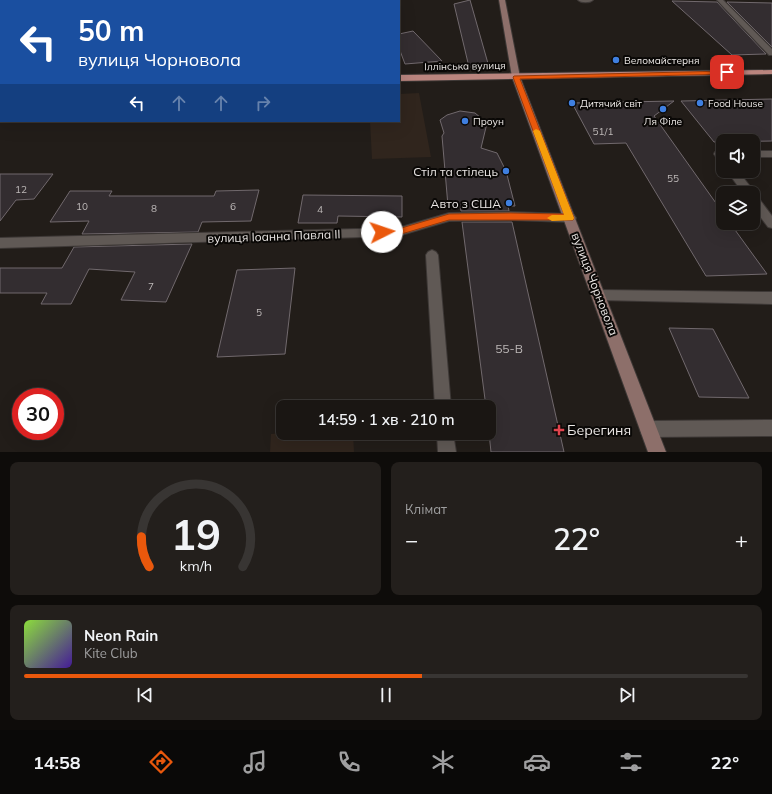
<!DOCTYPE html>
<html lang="uk">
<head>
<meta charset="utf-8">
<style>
  body { margin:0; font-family:Mulish,sans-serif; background:#231f1c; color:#f1f3f6; height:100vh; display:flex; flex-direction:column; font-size:15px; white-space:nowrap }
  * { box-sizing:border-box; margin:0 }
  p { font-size:13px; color:#9f9fa0 }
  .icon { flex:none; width:22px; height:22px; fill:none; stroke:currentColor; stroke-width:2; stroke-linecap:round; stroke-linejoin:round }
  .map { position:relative; height:452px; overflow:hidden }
  .sheet { display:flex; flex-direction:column; gap:10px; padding:10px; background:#0e0c0a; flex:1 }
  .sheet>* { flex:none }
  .banner { position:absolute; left:0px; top:0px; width:400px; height:122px; box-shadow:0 4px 16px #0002,0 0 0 1px #383533; background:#1a4fa0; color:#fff; overflow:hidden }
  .buttons { position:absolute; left:716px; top:134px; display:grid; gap:8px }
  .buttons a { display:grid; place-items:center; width:44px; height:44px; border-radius:8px; background:#1a1613; box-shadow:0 4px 16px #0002,0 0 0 1px #383533; font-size:20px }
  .speed { position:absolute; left:12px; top:388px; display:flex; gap:8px; font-size:20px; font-weight:700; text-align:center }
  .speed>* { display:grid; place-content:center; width:52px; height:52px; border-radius:50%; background:#1a1613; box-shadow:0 4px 16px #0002,0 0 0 1px #383533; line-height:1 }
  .speed .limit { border:6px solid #d22; background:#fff; color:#111 }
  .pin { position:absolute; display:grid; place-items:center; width:34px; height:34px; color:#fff; margin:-17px; border-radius:8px; box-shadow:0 2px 6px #0006 }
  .me { position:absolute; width:44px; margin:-22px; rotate:86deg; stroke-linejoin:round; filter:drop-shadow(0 0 3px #0008) }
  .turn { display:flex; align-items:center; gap:14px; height:84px; padding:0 12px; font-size:18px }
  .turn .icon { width:52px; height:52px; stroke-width:2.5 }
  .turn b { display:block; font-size:28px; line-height:34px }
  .lanes { display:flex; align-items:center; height:38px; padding:0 12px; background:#0003; justify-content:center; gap:20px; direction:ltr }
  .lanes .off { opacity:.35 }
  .big { font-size:30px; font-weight:600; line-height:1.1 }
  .sheet .tile { flex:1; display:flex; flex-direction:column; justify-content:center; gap:6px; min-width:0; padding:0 14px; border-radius:8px; background:#231f1c }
  .sheet .dial { align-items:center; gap:0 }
  .dial svg { height:104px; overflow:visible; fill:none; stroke:#383533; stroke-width:7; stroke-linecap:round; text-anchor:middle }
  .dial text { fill:#f1f3f6; stroke:none }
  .song { display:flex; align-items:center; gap:12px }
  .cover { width:48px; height:48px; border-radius:6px; background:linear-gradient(135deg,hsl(90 70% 55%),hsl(260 70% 35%)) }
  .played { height:4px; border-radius:2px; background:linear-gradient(90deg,#ea580c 55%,#383533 55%) }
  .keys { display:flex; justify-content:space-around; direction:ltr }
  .heat { display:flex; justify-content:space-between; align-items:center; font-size:22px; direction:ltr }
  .sheet .tiles { flex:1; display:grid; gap:10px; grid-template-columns:1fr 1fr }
  .tile:last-child { grid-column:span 2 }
  .trip { position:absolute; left:276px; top:400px; width:220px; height:40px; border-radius:8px; background:#1a1613; box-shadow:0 4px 16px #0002,0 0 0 1px #383533; font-weight:600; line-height:40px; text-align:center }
  .tabs { display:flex; height:64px; justify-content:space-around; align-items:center; background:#0a0908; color:#9f9fa0 }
  .tabs .icon { width:28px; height:28px }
  .tabs .selected { color:#ea580c }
  .tabs b { font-size:18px; color:#f1f3f6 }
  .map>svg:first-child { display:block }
  .built { fill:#30251d }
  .building { fill:#332d30; stroke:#71696d }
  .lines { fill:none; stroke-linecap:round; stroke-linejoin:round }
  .lane-casing { stroke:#3d3836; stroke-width:2 }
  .street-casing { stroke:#3d3836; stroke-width:2 }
  .secondary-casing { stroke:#3d3836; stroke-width:2 }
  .primary-casing { stroke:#3d3836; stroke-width:2 }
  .lane { fill:#605955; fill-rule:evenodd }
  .street { fill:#605955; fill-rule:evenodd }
  .secondary { fill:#8d6f6a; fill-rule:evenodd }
  .primary { fill:#ba857e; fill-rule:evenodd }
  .route { fill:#ea580c; stroke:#983908 }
  .slow { fill:#f59e0b }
  .shop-dot { fill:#3f7fe0; stroke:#0a0806; stroke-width:1.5 }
  .health-dot { fill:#e0444e; stroke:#0a0806; stroke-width:1.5 }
  .labels { text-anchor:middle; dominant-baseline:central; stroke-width:4; stroke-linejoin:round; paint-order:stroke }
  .far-poi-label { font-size:10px; fill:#ece8e6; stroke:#0a0806; text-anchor:start }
  .far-street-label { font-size:10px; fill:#ece8e6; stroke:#0a0806 }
  .number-label { font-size:10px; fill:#beb9b8 }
  .poi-label { font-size:12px; fill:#ece8e6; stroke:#0a0806; text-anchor:end }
  .street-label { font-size:12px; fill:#ece8e6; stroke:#0a0806 }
  .near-number-label { font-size:12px; fill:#beb9b8 }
  .near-poi-label { font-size:14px; fill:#ece8e6; stroke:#0a0806; text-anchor:start }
</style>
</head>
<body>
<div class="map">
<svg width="772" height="452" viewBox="0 0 772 452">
  <rect width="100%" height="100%" fill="#221d19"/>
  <path class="built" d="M419,93l12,64 -59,2 -2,-38h29v-27z
    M283,433h70l1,19h-84l1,-18z"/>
  <path class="building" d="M470,0l19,67h-20l-15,-63z
    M672,1l45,1 49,52 -34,1z
    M727,2l45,1v44z
    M413,31l29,30 -37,3 -6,-16v-14z
    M772,99v42l-58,1 -33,-41z
    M674,101l-20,15 69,97v10h7l37,51 -61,2 -80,-133 -32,1 -22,-41z
    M460,111l15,2 12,10 -6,25 16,5 9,18 9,35h-7l1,5h-48l-1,-5h-12l-6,-70 2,-3 -4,-13 7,-5z
    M0,174h53l-19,25 -18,1 -16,21z
    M259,190l-8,31 -49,1 -4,10 -116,2 7,-13 -39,1 20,-31h42l-3,5h105l2,-5z
    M303,195l99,1v21l-64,-1 -1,7h-39z
    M462,222h50l52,230h-73l-2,-19v-26h-3z
    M192,244l-26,58 -45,-2 14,-28 -46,-3 -18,35h-30l6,-11h-47v-25h62l12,-21z
    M295,268l-10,86 -68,3 20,-87z
    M669,328l44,1 36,69 -50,-1z"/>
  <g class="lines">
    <g class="lane-casing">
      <path id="lane" d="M578,0h15c-3,3 -12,3 -15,0z
        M723,151v11l-4,-1 -5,-7 1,-2z
        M753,151h19v6h-19z
        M727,171h11l15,19 2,3 -2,2 4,1 15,20v12l-4,-1 -15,-20v-14h-10z
        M432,250l4,2 2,3 13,152h-16l-9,-152 2,-3z
        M599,290l173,2v12l-173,-4 -5,-1 -2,-4 2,-4z
        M772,420v16l-124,1 -6,-2 -2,-6 2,-6 6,-2z
        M437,433h16l3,19h-18z"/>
    </g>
    <g class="street-casing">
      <path id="street" d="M27,0h7l-7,1z
        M717,0h6l49,49v6h-3z
        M510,212l60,2 4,1 2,3 -2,3 -4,1 -60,-2 -61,1 -51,15 -398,12v-10l398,-10 51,-15z"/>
    </g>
    <g class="secondary-casing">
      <path id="secondary" d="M499,0h6l15,77 146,375h-18l-136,-375z"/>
    </g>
    <g class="primary-casing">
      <path id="primary" d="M772,70v4l-373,7v-6z
        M0,79h1v6h-1z"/>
    </g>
    <use href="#lane" class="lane"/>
    <use href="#street" class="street"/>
    <use href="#secondary" class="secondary"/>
    <use href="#primary" class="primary"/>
  </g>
  <path class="route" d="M727,71l4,1 -1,2 -210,5 54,139 -1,2h-124l-51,15 -16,1 -5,-4 5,-3h16l51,-15 61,-1 54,1 -51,-137 1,-1z"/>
  <path class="slow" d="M536,129l4,2 34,87 -1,2 -21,1 -5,-3 5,-3h12l-31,-84z"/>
  <g class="shop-dot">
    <circle cx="616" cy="60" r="4"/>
    <circle cx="572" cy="103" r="4"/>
    <circle cx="700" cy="103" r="4"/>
    <circle cx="663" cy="109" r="4"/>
    <circle cx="465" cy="121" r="4"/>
    <circle cx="506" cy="171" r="4"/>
    <circle cx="509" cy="203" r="4"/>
  </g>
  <path class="health-dot" d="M557 424h4v4h4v4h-4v4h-4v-4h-4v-4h4z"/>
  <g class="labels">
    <g class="far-poi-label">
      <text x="624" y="60">Веломайстерня</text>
      <text x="580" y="103">Дитячий світ</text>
      <text x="708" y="103">Food House</text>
      <text x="473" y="121">Проун</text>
      <text x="663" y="121" text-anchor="middle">Ля Філе</text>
    </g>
    <g class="far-street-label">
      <text transform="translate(465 66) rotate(-1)">Іллінська вулиця</text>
    </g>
    <g class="number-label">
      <text x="603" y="131">51/1</text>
      <text x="673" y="178">55</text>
      <text x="21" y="189">12</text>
      <text x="82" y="206">10</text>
      <text x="233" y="206">6</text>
      <text x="154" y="208">8</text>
      <text x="320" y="209">4</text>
      <text x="151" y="286">7</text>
      <text x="259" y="312">5</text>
    </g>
    <g class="poi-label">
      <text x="498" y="171">Стіл та стілець</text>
      <text x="501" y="203">Авто з США</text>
    </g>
    <g class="street-label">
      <text transform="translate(274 236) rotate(-2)">вулиця Іоанна Павла II</text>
      <text transform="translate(595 284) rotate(69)">вулиця Чорновола</text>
    </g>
    <g class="near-number-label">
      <text x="509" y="348">55-В</text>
    </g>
    <g class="near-poi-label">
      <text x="567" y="430">Берегиня</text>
    </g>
  </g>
</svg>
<div class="buttons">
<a><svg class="icon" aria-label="sound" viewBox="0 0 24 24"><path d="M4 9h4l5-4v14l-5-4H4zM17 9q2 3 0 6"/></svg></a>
<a><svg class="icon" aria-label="layers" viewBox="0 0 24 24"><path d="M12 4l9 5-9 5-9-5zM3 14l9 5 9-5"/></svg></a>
</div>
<div class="speed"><div class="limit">30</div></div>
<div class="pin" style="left:727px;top:72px;background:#d93025"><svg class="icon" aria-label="arrive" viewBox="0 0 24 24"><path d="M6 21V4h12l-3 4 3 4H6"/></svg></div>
<svg class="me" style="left:382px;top:232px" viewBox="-20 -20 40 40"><circle r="19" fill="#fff"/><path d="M0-13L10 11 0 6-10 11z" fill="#ea580c"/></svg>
<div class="trip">14:59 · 1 хв · 210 m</div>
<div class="banner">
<div class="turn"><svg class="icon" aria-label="left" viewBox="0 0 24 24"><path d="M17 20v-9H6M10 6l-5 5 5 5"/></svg><div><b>50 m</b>вулиця Чорновола</div></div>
<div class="lanes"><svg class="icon" aria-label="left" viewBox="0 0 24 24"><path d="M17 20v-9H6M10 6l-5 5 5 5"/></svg><svg class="icon off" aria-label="ahead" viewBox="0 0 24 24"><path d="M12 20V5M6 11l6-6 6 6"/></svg><svg class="icon off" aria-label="ahead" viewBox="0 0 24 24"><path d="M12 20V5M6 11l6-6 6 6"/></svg><svg class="icon off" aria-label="right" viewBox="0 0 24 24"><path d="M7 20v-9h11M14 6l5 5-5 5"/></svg></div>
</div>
</div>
<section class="sheet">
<div class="tiles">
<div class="tile dial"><svg viewBox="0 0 100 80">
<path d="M14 69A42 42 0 1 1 86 69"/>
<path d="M14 69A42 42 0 0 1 8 46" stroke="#ea580c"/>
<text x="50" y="56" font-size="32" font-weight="700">19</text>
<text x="50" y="72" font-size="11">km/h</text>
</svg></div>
<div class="tile"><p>Клімат</p>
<div class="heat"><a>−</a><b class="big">22°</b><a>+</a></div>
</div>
<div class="tile">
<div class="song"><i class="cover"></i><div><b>Neon Rain</b><p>Kite Club</p></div></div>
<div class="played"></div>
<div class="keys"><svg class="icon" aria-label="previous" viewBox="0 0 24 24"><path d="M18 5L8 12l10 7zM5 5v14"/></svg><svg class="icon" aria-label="pause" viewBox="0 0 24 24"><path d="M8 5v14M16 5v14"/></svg><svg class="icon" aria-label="next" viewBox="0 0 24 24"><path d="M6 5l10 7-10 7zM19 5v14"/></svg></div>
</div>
</div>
</section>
<nav class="tabs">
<b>14:58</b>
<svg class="icon selected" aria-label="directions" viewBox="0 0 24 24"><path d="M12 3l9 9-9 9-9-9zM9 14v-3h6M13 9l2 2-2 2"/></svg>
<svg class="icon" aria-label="music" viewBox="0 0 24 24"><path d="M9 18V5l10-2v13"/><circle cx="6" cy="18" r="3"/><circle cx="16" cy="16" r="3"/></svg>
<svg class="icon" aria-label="phone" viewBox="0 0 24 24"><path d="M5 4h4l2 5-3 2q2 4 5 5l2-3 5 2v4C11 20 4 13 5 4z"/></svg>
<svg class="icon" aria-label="climate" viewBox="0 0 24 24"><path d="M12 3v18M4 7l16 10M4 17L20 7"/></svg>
<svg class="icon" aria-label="car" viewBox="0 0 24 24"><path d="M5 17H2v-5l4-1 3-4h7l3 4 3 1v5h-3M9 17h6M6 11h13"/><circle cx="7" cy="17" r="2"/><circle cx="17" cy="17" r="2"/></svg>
<svg class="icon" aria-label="filters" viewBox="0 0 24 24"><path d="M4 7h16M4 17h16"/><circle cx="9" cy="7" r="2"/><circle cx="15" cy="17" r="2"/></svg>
<b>22°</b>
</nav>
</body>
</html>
